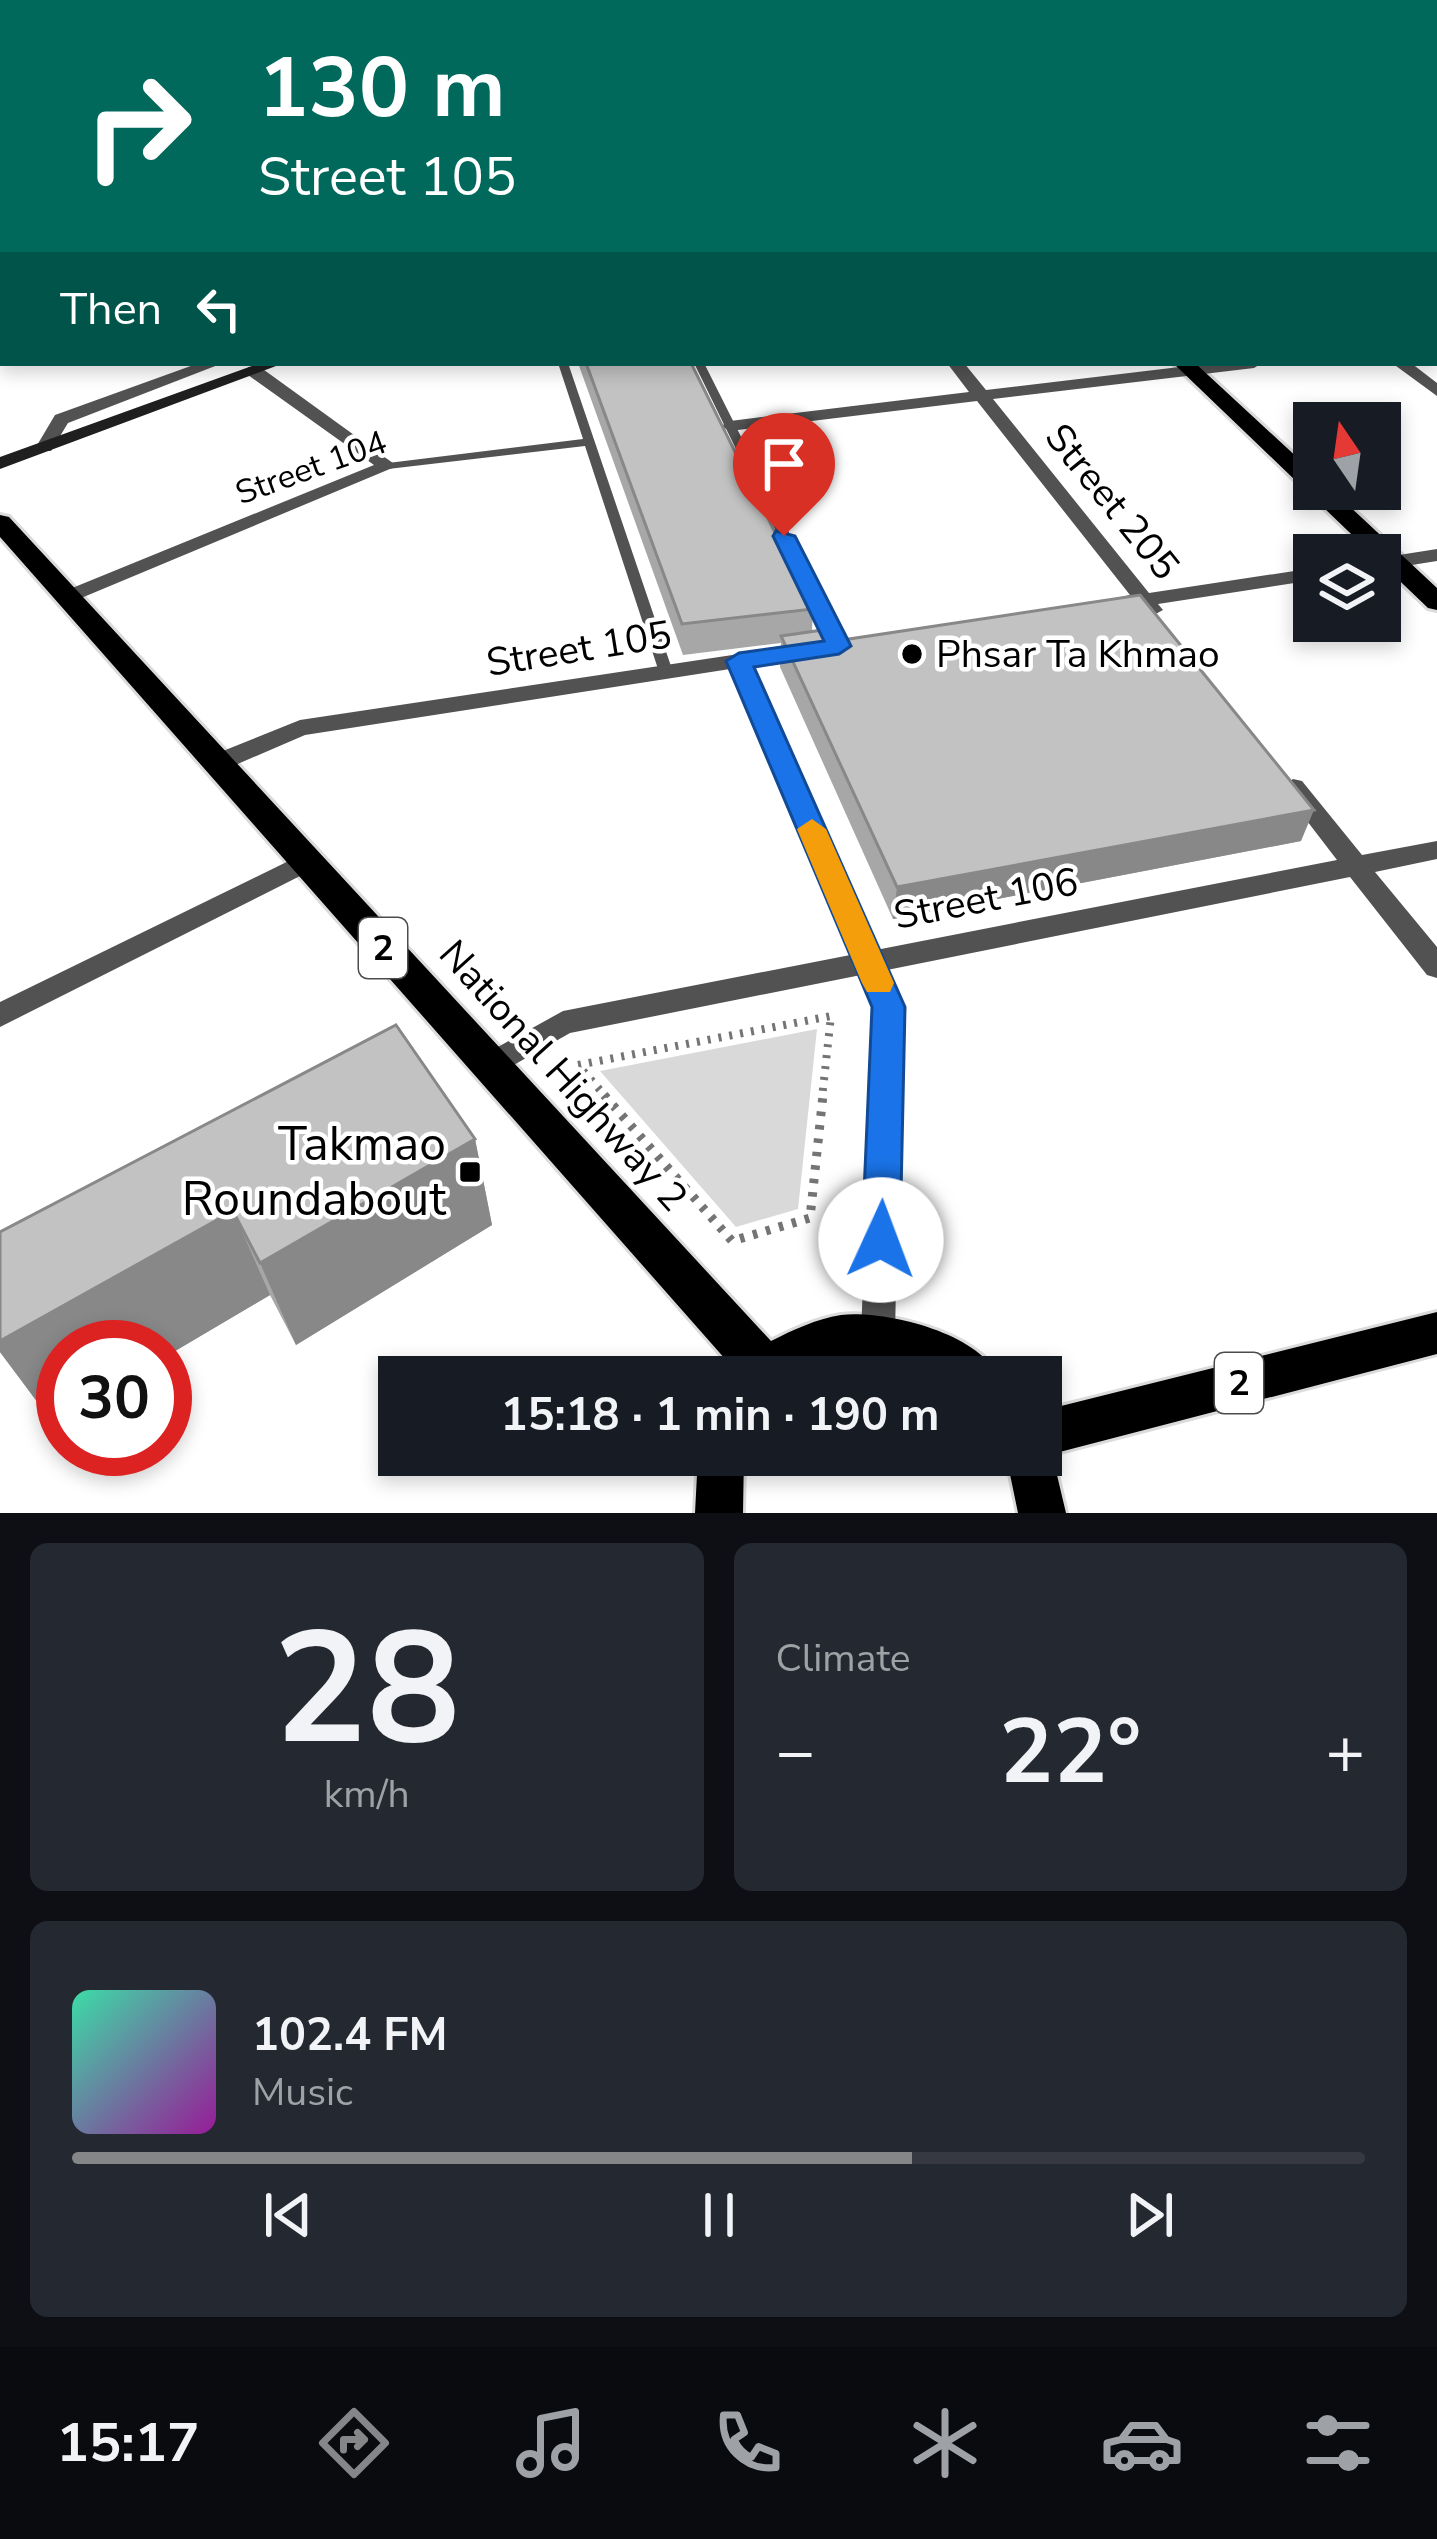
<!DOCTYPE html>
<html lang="en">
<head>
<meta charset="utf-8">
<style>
  body { margin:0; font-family:"Nunito Sans",sans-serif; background:#242831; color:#f1f3f6; height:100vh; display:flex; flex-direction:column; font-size:45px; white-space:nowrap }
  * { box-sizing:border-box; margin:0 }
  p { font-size:39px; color:#9ea1a6 }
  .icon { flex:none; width:66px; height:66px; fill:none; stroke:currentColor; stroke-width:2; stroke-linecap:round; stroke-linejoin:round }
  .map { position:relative; height:1513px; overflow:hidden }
  .panel { display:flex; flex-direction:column; gap:30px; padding:30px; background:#0d0f14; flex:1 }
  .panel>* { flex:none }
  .hud { position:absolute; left:0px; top:0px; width:1437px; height:366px; box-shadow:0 6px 18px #0003; background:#00695c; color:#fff; overflow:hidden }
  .needle { width:78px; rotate:347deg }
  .buttons { position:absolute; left:1293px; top:402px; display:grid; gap:24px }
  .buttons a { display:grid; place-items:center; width:108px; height:108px; border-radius:0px; background:#171b24; box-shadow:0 6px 18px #0003; font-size:60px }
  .speed { position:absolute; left:36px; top:1320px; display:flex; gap:24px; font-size:60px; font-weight:700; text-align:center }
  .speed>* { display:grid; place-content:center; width:156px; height:156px; border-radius:50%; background:#171b24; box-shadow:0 6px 18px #0003; line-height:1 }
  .speed .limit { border:18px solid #d22; background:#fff; color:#111 }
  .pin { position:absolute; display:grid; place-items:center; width:102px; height:102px; color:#fff; margin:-123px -51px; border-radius:50% 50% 50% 0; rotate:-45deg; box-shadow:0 0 12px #0007 }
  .pin .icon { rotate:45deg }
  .me { position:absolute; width:132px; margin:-66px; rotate:2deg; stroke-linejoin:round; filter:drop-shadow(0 0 9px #0008) }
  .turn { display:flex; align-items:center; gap:42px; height:252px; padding:0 60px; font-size:54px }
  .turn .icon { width:156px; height:156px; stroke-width:2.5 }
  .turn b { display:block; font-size:84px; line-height:102px }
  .then { display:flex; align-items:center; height:114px; padding:0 60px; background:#0003; gap:24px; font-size:45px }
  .big { font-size:90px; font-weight:700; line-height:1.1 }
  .panel .widget { flex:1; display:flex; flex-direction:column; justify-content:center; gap:18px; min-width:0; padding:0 42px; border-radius:18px; background:#242831 }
  .panel .dial { align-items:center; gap:0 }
  .dial b { font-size:156px; line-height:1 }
  .song { display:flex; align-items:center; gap:36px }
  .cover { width:144px; height:144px; border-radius:18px; background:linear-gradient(135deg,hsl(160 70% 55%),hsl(300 70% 35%)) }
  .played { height:12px; border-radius:6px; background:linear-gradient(90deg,#858687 65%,#363941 65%) }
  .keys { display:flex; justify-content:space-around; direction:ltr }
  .heat { display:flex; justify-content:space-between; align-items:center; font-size:66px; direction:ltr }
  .panel .tiles { flex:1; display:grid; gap:30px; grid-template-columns:1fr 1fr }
  .widget:last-child { grid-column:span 2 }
  .trip { position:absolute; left:378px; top:1356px; width:684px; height:120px; border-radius:0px; background:#171b24; box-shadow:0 6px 18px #0003; font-weight:700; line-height:120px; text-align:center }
  .tab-bar { display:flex; height:192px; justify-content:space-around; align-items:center; background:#090b0e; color:#9ea1a6 }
  .tab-bar .icon { width:84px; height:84px }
  .tab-bar .on { color:#858687 }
  .tab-bar b { font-size:54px; color:#f1f3f6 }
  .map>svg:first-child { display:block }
  .green { fill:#d9d9d9 }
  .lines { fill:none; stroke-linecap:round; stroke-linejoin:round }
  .primary-casing { stroke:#dbdbdb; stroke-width:6 }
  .path-far1 { stroke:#747474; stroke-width:8; stroke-dasharray:3 8; stroke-linecap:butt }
  .path { stroke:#747474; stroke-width:9; stroke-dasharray:4.5 9; stroke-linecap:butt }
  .lane { fill:#525252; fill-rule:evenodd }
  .street { fill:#525252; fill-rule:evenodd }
  .secondary { fill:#1f1f1f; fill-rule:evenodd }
  .primary { fill:#000; fill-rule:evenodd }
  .wall { fill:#a7a7a7 }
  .shaded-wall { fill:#888 }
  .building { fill:#c2c2c2; stroke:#888; stroke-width:3 }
  .route { fill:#1a73e8; stroke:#114b97; stroke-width:3 }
  .slow { fill:#f59e0b }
  .poi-dot { fill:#000; stroke:#fff; stroke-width:4.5 }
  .labels { text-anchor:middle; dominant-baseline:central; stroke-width:9; stroke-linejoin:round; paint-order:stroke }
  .far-street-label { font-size:33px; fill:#000; stroke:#fff }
  .shield { fill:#fff; stroke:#4c4c4c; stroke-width:3 }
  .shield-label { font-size:36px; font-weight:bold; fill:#000 }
  .street-label { font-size:39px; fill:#000; stroke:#fff }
  .poi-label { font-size:39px; fill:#000; stroke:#fff; text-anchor:start }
  .near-poi-label { font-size:48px; fill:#000; stroke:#fff; text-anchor:end }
</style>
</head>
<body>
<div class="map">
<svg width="1437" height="1513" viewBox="0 0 1437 1513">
  <rect width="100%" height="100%" fill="#fff"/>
  <path class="green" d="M817,1029l-19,180 -62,18 -136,-156z"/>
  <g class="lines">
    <g class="primary-casing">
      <path id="primary" d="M803,0h13l2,3h-13z
        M1173,363h22l119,110v16h17l106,99v22l-9,-2 -48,-46v-7h-7z
        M0,515l9,2 762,824c22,-11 45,-22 70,-26 44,-5 139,18 157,62h-61l-40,-16 -29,-4 -49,7 -22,13h-56l-741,-840z
        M1437,1312v42l-385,100 14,59h-48l-12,-58h35v-44z
        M698,1455h46l-1,58h-48z"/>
    </g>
    <path class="path-far1" d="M607,1098l-29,-33 253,-49 -9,82"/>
    <path class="path" d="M604,1095l128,146 78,-23 13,-123"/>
    <path class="lane" d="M9,0h6l-1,3h-6z
      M3,36v5l-3,1v-5z
      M0,121l3,1v5l-3,-1z
      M3,262v6l-3,1v-6z
      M558,363h10l105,309 -2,3h-10l-2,-3 -74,-226 -197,23 -6,-3 6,-3 195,-24z
      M694,363h10l142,283 -2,3h-10l-2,-3z
      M739,657l7,4 133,301 -3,5 -6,2 -6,-2 -3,-5 -129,-301z"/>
    <path class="street" d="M103,0h10l-11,3z
      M194,0h15l-5,3z
      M543,0h11l3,3h-11z
      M3,52v6l-3,1v-6z
      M0,157l3,1v10l-3,-1z
      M1437,187v8l-3,1v-8z
      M0,244h3v8h-3z
      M1434,244h3v10h-3z
      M1434,336h3v10h-3z
      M199,363h24l-155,60 -17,28h-12l-3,-4 19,-32z
      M947,363h17l22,27 227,-27h49l-8,5 -261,31 156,194 165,-25v12l-156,24 5,6 -11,6 -14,-9 -30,1 -4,-4 4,-4 22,-5 -153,-194 -247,30 -9,-5 9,-5 239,-29z
      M1392,363h19l26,20v13z
      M248,367h12l137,99 -323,135h-14l-3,-4 3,-4 314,-128 -126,-90z
      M1437,549v12l-57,9v-12z
      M813,643l8,2 3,5 -3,5 -516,80 -79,34h-18l-3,-6 3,-6 92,-37z
      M1293,779l9,2 60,74 75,-14v18l-62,13 62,75v31l-10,-3 -77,-98 -463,93 15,37 -7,327 -5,12 -12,5 -12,-5 -5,-12 13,-327 -13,-32 -291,58 -81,46 -11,-3 -4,-9 4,-9 85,-47 774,-151 -56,-73z
      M305,853l9,2 4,7 -4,7 -314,158v-25z"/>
    <path class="secondary" d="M1434,199h3v8h-3z
      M260,363h24l-284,106v-12z"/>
    <use href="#primary" class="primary"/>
  </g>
  <path class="wall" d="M578,363h113l122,246 -1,22 17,11 472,199 -408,78 -113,-252 1,-24 -98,12z
    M475,1139l17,86 -196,120 -26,-50 -105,62v-10h-102v70l-10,6 -53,-71v-120z"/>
  <path class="shaded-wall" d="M1314,810l-13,31 -408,78 4,-32z
    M475,1139l17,86 -196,120 -36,-82z
    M233,1211l37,84 -105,62v-10h-102v70l-10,6 -53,-71v-11z"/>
  <path class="building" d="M586,363h105l122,246 -131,15z
    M1140,595l174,215 -417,77 -116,-251 42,-6 6,12z
    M396,1025l79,114 -215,124 -27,-52 -233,130v-109z"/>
  <path class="route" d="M776,531l19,5 56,110 -12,8 -85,13 151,340 -5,233 -6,13 -13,5 -13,-5 -6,-13 10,-233 -146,-346 13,-8 85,-12 -51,-105z"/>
  <path class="slow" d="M812,819l14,10 68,154 -4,9h-23l-5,-9 -65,-154z"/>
  <g class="poi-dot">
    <circle cx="912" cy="654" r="12"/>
    <rect x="458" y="1160" width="24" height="24" rx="6"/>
  </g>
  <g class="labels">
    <g class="far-street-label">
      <text transform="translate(311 468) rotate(-20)">Street 104</text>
    </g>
    <g class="shield">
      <rect x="359" y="918" width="48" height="60" rx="9"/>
      <rect x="1215" y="1353" width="48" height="60" rx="9"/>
    </g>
    <g class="shield-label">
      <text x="383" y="948">2</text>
      <text x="1239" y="1383">2</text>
    </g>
    <g class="street-label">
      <text transform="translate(1112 502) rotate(51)">Street 205</text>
      <text transform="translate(579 649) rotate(-9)">Street 105</text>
      <text transform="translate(986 899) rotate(-11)">Street 106</text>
      <text transform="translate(563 1076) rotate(48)">National Highway 2</text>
    </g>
    <g class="poi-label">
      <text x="936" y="654">Phsar Ta Khmao</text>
    </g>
    <g class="near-poi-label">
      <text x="446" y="1144">Takmao<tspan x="446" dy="55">Roundabout</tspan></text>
    </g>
  </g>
</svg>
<div class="buttons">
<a><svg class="needle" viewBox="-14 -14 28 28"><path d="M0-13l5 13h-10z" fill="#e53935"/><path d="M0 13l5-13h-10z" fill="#9ea1a6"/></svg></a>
<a><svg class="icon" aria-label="layers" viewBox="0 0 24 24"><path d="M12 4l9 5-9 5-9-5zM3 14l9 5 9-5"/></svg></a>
</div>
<div class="speed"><div class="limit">30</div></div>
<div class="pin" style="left:784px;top:536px;background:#d93025"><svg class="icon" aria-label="arrive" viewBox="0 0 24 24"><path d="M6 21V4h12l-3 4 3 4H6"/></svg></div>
<svg class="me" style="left:881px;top:1240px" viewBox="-20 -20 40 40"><circle r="19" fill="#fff"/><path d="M0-13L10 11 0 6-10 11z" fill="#1a73e8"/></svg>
<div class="trip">15:18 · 1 min · 190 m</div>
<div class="hud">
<div class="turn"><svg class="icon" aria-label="right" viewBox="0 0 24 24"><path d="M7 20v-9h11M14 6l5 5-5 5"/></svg><div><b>130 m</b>Street 105</div></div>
<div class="then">Then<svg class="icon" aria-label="left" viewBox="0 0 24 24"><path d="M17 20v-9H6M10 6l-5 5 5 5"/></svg></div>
</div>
</div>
<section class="panel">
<div class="tiles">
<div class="widget dial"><b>28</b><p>km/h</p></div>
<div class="widget"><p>Climate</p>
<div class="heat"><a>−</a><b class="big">22°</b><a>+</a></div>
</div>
<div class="widget">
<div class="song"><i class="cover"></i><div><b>102.4 FM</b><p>Music</p></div></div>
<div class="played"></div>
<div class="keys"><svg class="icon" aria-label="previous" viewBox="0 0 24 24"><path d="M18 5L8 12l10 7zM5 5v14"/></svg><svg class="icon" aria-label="pause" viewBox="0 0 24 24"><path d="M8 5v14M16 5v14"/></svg><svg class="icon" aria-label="next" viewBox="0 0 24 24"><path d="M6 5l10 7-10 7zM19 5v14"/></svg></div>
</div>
</div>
</section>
<nav class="tab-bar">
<b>15:17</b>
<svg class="icon on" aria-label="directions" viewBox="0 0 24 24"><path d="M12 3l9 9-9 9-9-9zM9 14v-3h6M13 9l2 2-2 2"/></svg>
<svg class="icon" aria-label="music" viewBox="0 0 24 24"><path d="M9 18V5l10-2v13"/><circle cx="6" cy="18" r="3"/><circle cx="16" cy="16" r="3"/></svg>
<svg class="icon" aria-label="phone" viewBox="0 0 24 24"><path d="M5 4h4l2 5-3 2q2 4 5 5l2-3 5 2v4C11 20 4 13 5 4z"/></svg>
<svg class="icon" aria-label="climate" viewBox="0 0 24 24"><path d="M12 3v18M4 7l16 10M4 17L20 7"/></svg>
<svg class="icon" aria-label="car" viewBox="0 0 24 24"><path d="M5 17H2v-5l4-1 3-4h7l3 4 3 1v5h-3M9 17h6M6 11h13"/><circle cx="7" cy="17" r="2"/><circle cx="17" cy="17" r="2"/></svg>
<svg class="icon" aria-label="filters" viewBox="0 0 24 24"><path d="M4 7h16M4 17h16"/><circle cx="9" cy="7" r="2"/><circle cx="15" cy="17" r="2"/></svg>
</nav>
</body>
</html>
